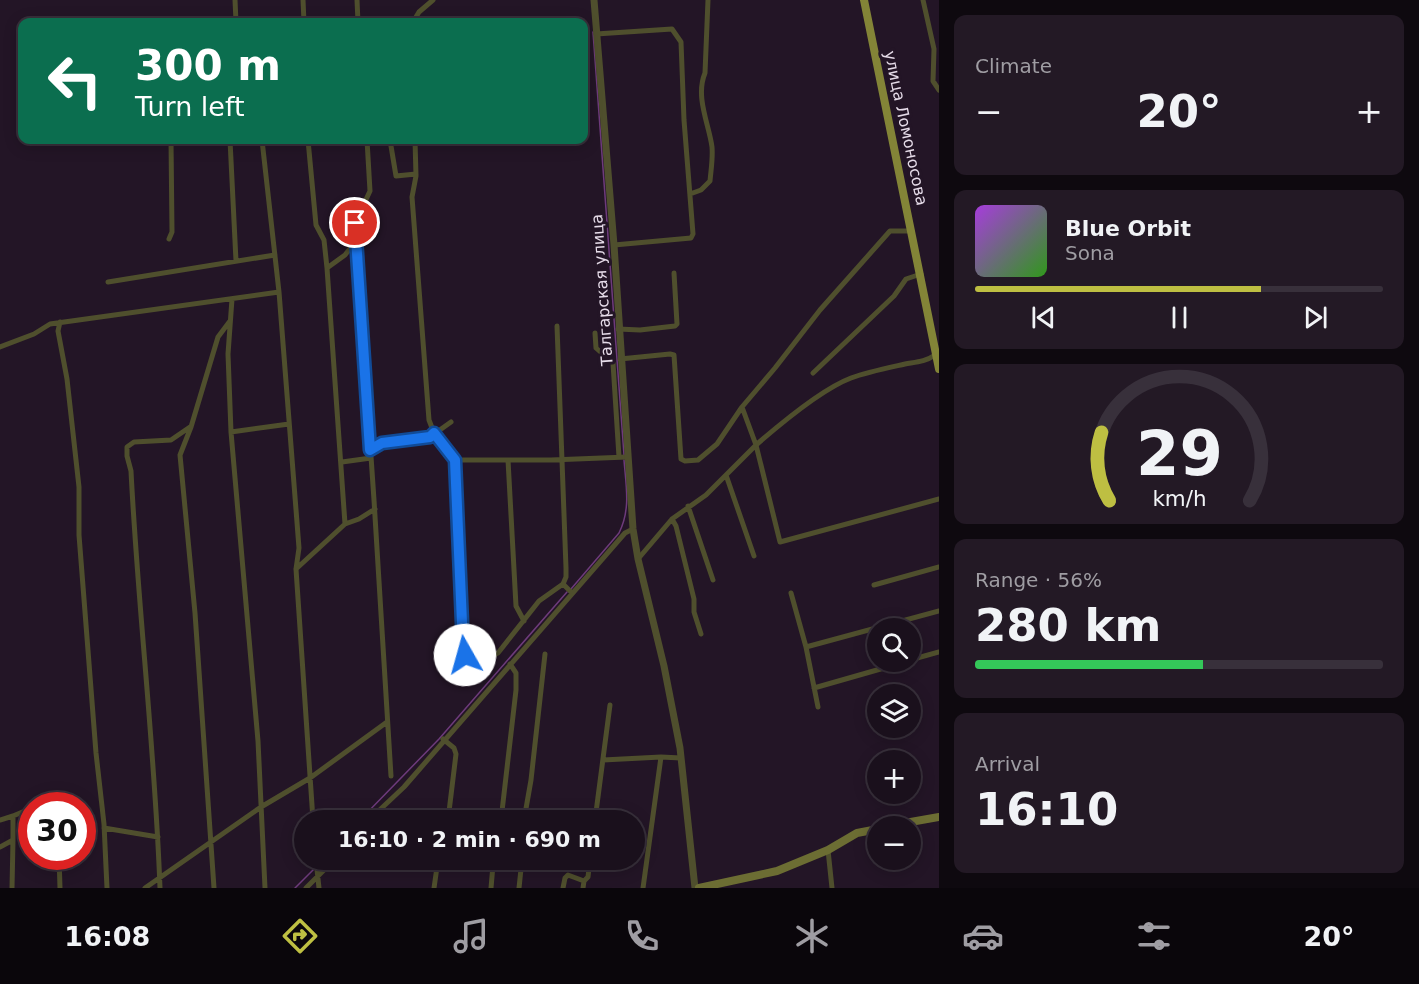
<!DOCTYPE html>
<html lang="en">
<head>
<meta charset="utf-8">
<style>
  body { margin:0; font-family:"DejaVu Sans",sans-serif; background:#231925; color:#f1f3f6; height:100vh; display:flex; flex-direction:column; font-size:22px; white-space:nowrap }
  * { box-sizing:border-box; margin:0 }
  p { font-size:20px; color:#9f9da3 }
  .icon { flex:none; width:33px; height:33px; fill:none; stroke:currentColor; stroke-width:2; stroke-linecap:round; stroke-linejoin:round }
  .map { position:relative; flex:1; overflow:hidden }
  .panel { display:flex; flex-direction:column; gap:15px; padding:15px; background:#0e090f; width:480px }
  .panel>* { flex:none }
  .guide { position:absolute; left:18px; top:18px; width:570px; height:126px; border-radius:12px; box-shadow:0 3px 15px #0003,0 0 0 2px #38303b; background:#0b6e4f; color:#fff; overflow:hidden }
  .buttons { position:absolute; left:867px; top:618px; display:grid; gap:12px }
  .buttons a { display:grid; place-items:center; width:54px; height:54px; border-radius:50%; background:#1a101c; box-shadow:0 3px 15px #0003,0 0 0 2px #38303b; font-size:30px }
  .speed { position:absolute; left:18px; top:792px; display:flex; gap:12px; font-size:30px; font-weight:700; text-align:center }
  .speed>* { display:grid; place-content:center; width:78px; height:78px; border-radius:50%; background:#1a101c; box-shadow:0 3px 15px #0003,0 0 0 2px #38303b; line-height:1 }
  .speed .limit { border:9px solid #d22; background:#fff; color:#111 }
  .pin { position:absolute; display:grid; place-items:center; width:51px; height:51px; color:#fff; margin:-26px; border:3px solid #fff; border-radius:50%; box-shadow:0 2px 6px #0007 }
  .me { position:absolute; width:66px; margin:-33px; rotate:353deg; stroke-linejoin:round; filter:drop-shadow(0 0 4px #0008) }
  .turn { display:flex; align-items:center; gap:21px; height:126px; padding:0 18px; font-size:27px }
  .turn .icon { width:78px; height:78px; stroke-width:2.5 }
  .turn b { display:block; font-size:42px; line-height:51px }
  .big { font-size:45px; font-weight:700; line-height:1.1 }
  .panel .tile { flex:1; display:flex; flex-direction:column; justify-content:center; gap:9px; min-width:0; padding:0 21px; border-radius:12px; background:#231925 }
  .panel .dial { align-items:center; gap:0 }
  .dial svg { height:156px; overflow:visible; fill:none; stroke:#38303b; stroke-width:7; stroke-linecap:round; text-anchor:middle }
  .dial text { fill:#f1f3f6; stroke:none }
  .song { display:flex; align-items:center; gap:18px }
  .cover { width:72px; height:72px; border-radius:9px; background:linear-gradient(135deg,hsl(280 70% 55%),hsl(110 70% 35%)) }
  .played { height:6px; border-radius:3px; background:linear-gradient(90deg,#bebf42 70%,#38303b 70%) }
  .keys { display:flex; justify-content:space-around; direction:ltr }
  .heat { display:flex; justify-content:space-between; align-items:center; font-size:33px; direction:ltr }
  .charge { height:9px; border-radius:4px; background:linear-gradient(90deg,#34c759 56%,#38303b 0) }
  .trip { position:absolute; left:294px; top:810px; width:351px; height:60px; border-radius:30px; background:#1a101c; box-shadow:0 3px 15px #0003,0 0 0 2px #38303b; font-weight:700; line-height:60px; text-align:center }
  .menu { display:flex; height:96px; justify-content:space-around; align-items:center; background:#0a060b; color:#9f9da3 }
  .menu .icon { width:42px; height:42px }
  .menu .current { color:#bebf42 }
  .menu b { font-size:27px; color:#f1f3f6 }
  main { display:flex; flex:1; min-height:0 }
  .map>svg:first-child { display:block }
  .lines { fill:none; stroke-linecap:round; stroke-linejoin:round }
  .stream { stroke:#6e3b7c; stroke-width:1.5 }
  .minor { stroke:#4f4f2d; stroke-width:5 }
  .tertiary { stroke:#4f4f2d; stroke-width:7 }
  .secondary { stroke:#6c6d33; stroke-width:8 }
  .primary { stroke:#838437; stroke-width:8 }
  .route-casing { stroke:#114b97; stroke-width:15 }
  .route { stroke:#1a73e8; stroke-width:10 }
  .labels { text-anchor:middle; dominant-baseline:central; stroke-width:6; stroke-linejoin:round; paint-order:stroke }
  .street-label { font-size:16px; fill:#e6dce9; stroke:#231526 }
</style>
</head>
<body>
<main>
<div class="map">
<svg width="939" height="888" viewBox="0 0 939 888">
  <rect width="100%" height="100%" fill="#231526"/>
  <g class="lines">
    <path class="stream" d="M593,32l31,423
      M571,589l48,-56c12,-24 7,-47 5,-73
      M360,820l79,-81 128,-147
      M319,864l4,-4
      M295,888l21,-21"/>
    <path class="minor" d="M235,0l1,22
      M303,0l1,22
      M357,0l1,22
      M923,0l11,49 -1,32 6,9
      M413,22l6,-10 14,-12
      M596,34l76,-5 9,13 3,78 9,114 -2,4 -77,7
      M230,140l6,121
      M262,140l17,152 20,256 -3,21 17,251
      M308,140l8,85 8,15 3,28
      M367,140l3,51 -15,32 19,277 17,276
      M390,140l6,36 20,-2
      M415,140l1,36 -4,21 17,223 5,13 21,27h96l76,-3
      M690,194l11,-4 9,-9c1,-11 3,-23 2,-34 -3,-23 -17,-50 -7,-74l3,-73
      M169,239l3,-7 -1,-92
      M108,282l167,-27
      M232,299l-4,55 3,78 27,309 7,147
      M60,322l-2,9 9,48 12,108v48l17,218 8,71 3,64
      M557,326l9,242v9l-3,7 9,9
      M618,329l22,1 35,-4 2,-2 -3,-51
      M595,333l1,15 17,15 6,94
      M0,347l34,-13 16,-10 229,-32
      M620,359l50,-5 4,1 7,104 4,2 13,-1 19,-16 25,-37 33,-39 45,-58 70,-79h22
      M813,373l81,-77 12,-17 15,-5
      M742,407l14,38c23,-20 66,-56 95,-67 16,-6 36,-10 54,-14 12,-2 20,-2 30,-9
      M231,432l58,-8
      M370,450l13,-7 47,-6 21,-15
      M455,460l8,186 2,9c11,7 22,5 33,-2l41,-52 24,-17
      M508,460l8,146 8,15
      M342,462l29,-4
      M726,475l28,81
      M688,506l25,74
      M672,519l4,7 18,73v13l7,22
      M345,524l14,-5 16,-10
      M638,559l34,-40 34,-24 50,-50 24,97 159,-43
      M296,569l49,-45 -18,-256 18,-13 10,-13
      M874,585l65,-18
      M791,593l15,54
      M910,660l29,-8
      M814,688l91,-26
      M818,707l-12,-60 133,-36
      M443,739l11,9 2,6 -8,66
      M603,760l58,-3
      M37,806l21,-10v10
      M0,820l13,-4
      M369,820l35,-33 221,-254 8,-4
      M501,820l15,-130v-17l-6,-9
      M524,820l7,-40 14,-126
      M595,820l15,-115
      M104,828l54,9
      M0,847l13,-7v-24l19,-8
      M828,850l4,38
      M59,856l1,32
      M316,860l3,28
      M502,860l16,5 3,4 -2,19
      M12,888l1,-48
      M145,888l116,-81 49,-29 77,-56
      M160,888c-5,-139 -22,-278 -29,-417l-4,-15v-9l7,-5 37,-2 19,-13
      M214,888l-19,-275 -15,-158 11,-28 27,-90 12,-16
      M306,888l28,-28
      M434,888l4,-28
      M491,888l2,-23 3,-5
      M563,888l2,-10 3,-3 16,6
      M583,888l1,-7 4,-4 2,-17
      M643,888l18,-131 20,1"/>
    <path class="tertiary" d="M594,0l20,245 19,284 5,30 26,107 16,82 15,140"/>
    <path class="secondary" d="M888,826l51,-9
      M699,888l78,-17 51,-21 29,-17 21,-4"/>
    <path class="primary" d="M864,0l75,369"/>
  </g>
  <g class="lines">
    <g class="route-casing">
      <path id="route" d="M355,223l15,227 12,-7 48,-6 4,-4 21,27 8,186 2,9"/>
    </g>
    <use href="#route" class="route"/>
  </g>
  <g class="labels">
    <g class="street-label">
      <text transform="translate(906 128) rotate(78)">улица Ломоносова</text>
      <text transform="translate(602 290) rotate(-94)">Талгарская улица</text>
    </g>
  </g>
</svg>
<div class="buttons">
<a><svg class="icon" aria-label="search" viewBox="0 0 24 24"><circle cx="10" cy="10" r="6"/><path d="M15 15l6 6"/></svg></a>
<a><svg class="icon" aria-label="layers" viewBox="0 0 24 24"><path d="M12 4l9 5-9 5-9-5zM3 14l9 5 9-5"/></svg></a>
<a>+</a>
<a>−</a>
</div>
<div class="speed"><div class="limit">30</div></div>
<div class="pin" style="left:355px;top:223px;background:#d93025"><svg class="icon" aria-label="arrive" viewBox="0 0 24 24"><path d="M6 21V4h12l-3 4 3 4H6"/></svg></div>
<svg class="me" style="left:465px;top:655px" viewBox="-20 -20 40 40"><circle r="19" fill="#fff"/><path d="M0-13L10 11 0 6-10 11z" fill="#1a73e8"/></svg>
<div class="trip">16:10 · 2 min · 690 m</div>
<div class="guide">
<div class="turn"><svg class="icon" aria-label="left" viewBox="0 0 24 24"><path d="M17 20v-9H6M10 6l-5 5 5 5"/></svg><div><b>300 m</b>Turn left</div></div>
</div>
</div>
<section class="panel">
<div class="tile"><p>Climate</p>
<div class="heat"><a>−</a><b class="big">20°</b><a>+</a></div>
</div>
<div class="tile">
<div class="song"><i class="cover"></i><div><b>Blue Orbit</b><p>Sona</p></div></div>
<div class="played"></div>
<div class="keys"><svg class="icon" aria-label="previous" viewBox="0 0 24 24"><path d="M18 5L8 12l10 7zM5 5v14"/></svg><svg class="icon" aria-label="pause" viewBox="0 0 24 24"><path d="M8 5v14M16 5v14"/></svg><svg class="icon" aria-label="next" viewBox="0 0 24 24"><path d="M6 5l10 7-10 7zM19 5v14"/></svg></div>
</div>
<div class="tile dial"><svg viewBox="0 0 100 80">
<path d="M14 69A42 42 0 1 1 86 69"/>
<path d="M14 69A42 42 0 0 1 10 34" stroke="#bebf42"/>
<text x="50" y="56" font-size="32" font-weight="700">29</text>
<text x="50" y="72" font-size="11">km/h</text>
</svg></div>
<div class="tile"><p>Range · 56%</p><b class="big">280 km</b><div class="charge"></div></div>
<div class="tile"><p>Arrival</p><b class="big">16:10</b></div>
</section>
</main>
<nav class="menu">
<b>16:08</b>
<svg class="icon current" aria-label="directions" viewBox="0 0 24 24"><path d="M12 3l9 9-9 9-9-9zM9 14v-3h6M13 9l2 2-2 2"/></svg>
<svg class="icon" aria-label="music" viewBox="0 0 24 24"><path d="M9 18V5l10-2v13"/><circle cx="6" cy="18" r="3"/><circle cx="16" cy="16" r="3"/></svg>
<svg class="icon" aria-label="phone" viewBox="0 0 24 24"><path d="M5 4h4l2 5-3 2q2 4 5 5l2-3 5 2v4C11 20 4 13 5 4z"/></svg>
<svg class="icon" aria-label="climate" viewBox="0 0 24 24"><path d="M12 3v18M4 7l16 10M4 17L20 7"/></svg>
<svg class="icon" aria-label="car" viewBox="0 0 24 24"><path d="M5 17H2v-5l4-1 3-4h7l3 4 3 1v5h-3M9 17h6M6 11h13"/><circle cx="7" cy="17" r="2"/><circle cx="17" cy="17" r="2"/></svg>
<svg class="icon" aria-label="filters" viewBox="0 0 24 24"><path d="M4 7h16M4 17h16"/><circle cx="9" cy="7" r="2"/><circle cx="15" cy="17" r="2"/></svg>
<b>20°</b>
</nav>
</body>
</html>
